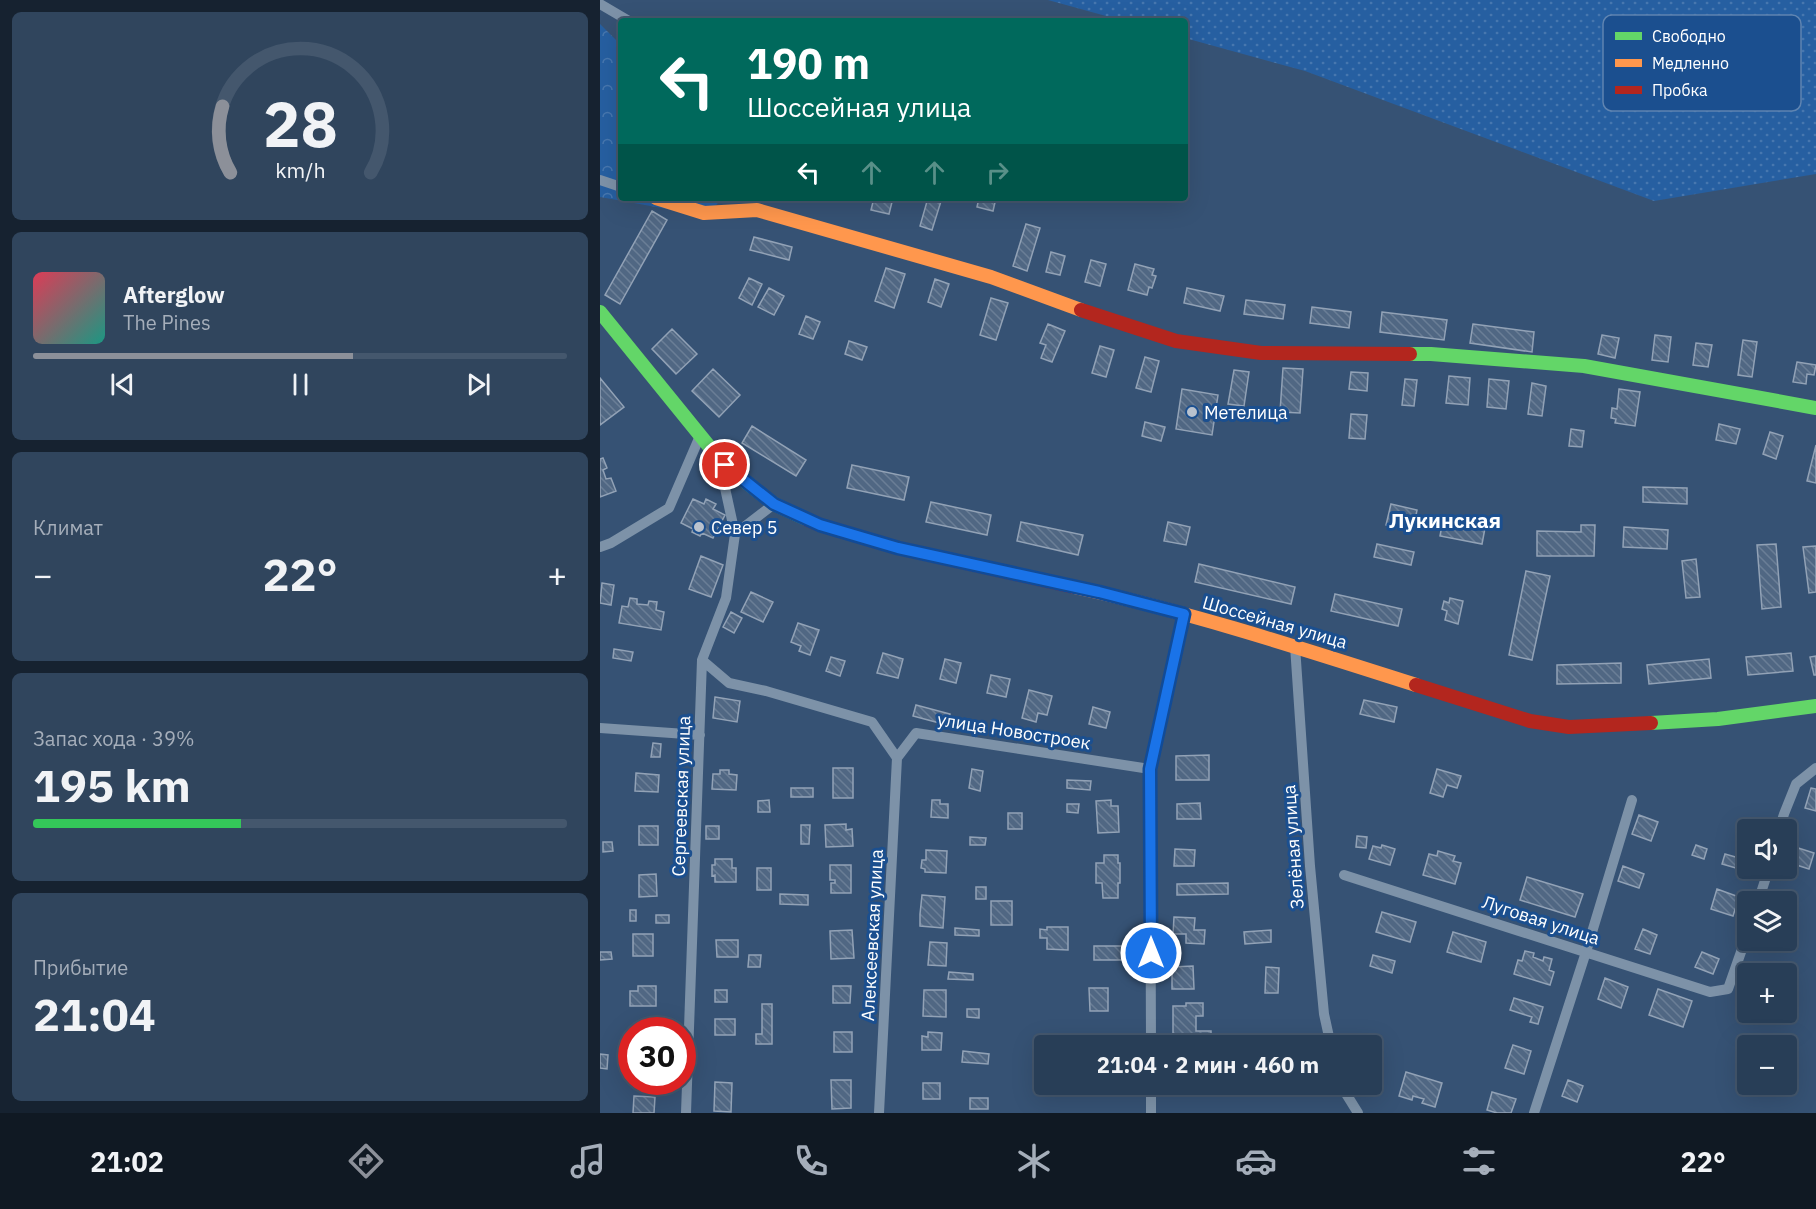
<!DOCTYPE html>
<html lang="ru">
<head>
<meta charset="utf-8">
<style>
  body { margin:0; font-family:"IBM Plex Sans",sans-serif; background:#30455d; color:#f1f3f6; height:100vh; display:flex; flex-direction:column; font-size:22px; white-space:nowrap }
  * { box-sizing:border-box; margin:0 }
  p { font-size:20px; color:#a5aeba }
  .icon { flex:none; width:33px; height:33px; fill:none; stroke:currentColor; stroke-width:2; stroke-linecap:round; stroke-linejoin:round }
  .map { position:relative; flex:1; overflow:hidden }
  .side { display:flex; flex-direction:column; gap:12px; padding:12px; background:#162230; width:600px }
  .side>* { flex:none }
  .banner { position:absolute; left:18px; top:18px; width:570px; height:183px; border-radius:6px; box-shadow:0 6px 24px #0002,0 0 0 2px #44576d; background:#00695c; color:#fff; overflow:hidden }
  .fabs { position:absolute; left:1137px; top:819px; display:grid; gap:12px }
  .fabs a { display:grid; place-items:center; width:60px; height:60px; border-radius:6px; background:#283e57; box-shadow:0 6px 24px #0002,0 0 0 2px #44576d; font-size:30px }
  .speed { position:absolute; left:18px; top:1017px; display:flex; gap:12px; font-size:30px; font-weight:700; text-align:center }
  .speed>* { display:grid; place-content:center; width:78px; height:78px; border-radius:50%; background:#283e57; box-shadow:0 6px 24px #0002,0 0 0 2px #44576d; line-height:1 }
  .speed .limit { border:9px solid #d22; background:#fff; color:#111 }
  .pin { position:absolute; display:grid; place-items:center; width:51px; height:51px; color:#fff; margin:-26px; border:3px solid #fff; border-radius:50%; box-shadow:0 2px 6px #0007 }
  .me { position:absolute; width:66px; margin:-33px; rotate:0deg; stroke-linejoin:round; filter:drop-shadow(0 0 4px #0008) }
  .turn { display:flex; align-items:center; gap:21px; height:126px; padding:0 30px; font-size:27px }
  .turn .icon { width:78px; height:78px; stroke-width:2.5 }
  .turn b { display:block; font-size:42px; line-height:51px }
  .lanes { display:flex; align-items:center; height:57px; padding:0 30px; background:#0003; justify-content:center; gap:30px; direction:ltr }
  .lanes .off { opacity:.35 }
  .big { font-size:45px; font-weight:800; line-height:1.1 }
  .side .tile { flex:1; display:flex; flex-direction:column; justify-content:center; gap:9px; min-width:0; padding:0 21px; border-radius:9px; background:#30455d }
  .side .dial { align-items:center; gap:0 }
  .dial svg { height:156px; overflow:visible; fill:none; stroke:#44576d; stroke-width:7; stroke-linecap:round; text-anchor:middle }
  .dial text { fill:#f1f3f6; stroke:none }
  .song { display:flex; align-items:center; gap:18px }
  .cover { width:72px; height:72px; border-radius:9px; background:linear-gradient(135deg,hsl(350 70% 55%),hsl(170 70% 35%)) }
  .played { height:6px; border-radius:3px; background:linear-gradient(90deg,#8c9099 60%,#44576d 60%) }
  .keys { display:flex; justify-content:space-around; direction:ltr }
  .heat { display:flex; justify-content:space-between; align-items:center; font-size:33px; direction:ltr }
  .charge { height:9px; border-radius:4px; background:linear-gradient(90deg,#34c759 39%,#44576d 0) }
  .trip { position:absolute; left:434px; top:1035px; width:348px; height:60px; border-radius:6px; background:#283e57; box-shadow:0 6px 24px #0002,0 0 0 2px #44576d; font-weight:800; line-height:60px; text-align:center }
  .dock { display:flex; height:96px; justify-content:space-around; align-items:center; background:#101923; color:#a5aeba }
  .dock .icon { width:42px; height:42px }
  .dock .current { color:#8c9099 }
  .dock b { font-size:27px; color:#f1f3f6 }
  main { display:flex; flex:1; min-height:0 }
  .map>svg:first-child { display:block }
  .grass { fill:url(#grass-dots) }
  .forest { fill:url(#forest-crowns) }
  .building { fill:url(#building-back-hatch); stroke:#92a2b6; stroke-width:1.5 }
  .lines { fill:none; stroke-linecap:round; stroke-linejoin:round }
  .street { stroke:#7d92a8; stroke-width:10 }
  .fast { stroke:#63d668; stroke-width:14 }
  .slow { stroke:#ff974d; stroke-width:14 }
  .jam { stroke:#b3261e; stroke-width:14 }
  .route-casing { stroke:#114b97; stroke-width:15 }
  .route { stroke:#1a73e8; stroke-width:10 }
  .poi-dot { fill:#b9c2ce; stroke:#1b4f8f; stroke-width:2 }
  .labels { text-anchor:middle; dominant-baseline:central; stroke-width:6; stroke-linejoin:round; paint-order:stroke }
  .poi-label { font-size:18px; fill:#fff; stroke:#1b4f8f; text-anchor:start }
  .street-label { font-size:18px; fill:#fff; stroke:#1b4f8f }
  .quarter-label { font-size:21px; font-weight:bold; fill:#fff; stroke:#1b4f8f }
  .key { fill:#1b4f8f; stroke:#5f84b1; stroke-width:1.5 }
  .key-label { font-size:16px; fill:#fff }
</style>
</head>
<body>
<main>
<section class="side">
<div class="tile dial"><svg viewBox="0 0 100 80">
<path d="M14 69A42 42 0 1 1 86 69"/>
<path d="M14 69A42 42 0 0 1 10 35" stroke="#8c9099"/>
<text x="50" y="56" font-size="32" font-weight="700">28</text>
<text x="50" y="72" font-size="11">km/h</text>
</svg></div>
<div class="tile">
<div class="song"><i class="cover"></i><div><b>Afterglow</b><p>The Pines</p></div></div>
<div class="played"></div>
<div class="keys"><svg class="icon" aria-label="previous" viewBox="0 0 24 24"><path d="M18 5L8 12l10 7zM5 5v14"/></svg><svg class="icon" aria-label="pause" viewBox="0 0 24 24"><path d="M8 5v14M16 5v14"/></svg><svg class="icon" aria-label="next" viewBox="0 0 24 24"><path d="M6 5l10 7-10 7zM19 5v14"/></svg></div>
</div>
<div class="tile"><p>Климат</p>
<div class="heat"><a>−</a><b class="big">22°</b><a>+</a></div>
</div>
<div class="tile"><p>Запас хода · 39%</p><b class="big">195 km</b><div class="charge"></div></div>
<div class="tile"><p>Прибытие</p><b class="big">21:04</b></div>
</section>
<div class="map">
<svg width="1216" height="1113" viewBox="0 0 1216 1113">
  <defs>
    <pattern id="grass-dots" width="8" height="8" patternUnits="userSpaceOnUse" patternTransform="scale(1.5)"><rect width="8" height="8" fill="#265fa1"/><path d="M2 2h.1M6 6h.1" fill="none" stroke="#4777af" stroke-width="1.8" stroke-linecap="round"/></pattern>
    <pattern id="forest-crowns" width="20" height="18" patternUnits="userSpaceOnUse" patternTransform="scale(1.5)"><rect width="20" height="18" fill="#265fa1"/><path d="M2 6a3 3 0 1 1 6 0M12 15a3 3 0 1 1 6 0" fill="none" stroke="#4777af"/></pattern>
    <pattern id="building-back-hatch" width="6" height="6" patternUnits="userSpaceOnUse" patternTransform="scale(1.5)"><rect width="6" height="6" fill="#506783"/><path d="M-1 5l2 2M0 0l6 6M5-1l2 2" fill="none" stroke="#6a7e96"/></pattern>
  </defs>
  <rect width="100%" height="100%" fill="#365274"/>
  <path class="grass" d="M448,0h768v174l-162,27 -349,-130 -120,-33v-17h-61z"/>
  <path class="forest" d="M0,24l21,21v153h101l-15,18 -107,-19z"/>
  <path class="building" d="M274,198h19l-4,16 -18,-4z
    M328,198h14l-10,32 -12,-4z
    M379,198h17l-3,13 -16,-4z
    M52,211l15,9 -47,84 -15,-9z
    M426,224l14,4 -13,43 -14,-5z
    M154,237l38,10 -3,13 -39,-10z
    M451,252l14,4 -5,19 -14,-3z
    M491,260l15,4 -6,22 -15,-4z
    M535,264l19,5 -2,6 4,1 -4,12 -3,-1 -2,8 -19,-5z
    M286,268l19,6 -11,34 -19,-7z
    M149,278l13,6 -10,21 -13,-7z
    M335,279l14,5 -8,23 -13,-5z
    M169,288l15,8 -10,19 -16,-8z
    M587,288l37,8 -4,15 -36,-8z
    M391,298l17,5 -12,37 -16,-5z
    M646,300l39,5 -2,14 -39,-5z
    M712,307l39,5 -2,16 -39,-5z
    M782,312l65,8 -3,20 -64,-8z
    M206,316l14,6 -7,17 -14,-5z
    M448,324l17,7 -13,31 -11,-4 5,-13 -6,-2z
    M873,324l61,8 -2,20 -62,-9z
    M72,329l25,25 -21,20 -24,-25z
    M1002,335l17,3 -4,20 -17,-4z
    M1055,335l16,2 -3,25 -16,-2z
    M1143,340l14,2 -5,35 -14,-2z
    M249,341l18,6 -5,13 -17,-6z
    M1096,343l16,2 -4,22 -15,-2z
    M500,346l14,4 -8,27 -14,-4z
    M545,357l14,4 -8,31 -15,-4z
    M1197,362l19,3 -2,10 -7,-1 -1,10 -13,-2z
    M683,368l20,1 -3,44 -20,-1z
    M113,369l27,26 -21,22 -27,-26z
    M634,370l15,2 -5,34 -16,-2z
    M751,372l17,1 -1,18 -18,-2z
    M849,376l21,2 -2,27 -22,-2z
    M0,378l24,29 -24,18z
    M805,379l12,1 -3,26 -12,-1z
    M889,379l20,2 -3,28 -19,-2z
    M932,383l14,3 -4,30 -14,-2z
    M582,389l36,6 -6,40 -36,-6z
    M1019,389l21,3 -5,34 -20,-3 1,-4 -5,-1 1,-10 5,1z
    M751,414l16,1 -2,24 -16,-1z
    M545,422l20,5 -4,14 -19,-5z
    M1119,424l21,5 -4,15 -20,-4z
    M152,426l54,34 -10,16 -54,-33z
    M971,429l13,2 -2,16 -13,-1z
    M1170,432l13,4 -7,23 -13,-5z
    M1216,445v38l-9,-2z
    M3,458l4,10 -4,2 3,9 5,-1 5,13 -16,6v-38z
    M252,465l57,12 -5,23 -57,-12z
    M1043,487l44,1v16l-44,-2z
    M93,499l11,5 2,-5 10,5 -3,5 12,6 -12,23 -11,-5 -2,3 -8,-4 1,-3 -12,-6z
    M331,502l60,13 -4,20 -61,-13z
    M791,504l26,6 -4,21 -27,-6z
    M843,520l42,8 -3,16 -42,-8z
    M421,522l62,13 -5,20 -61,-14z
    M568,522l22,5 -4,18 -22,-4z
    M981,525h14l-1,31h-57v-25l44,1z
    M1024,527l44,3 -1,19 -44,-2z
    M777,544l37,8 -3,13 -37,-8z
    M1176,544l5,63 -19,2 -5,-64z
    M1216,546v46l-7,1 -6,-46z
    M101,556l22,9 -12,32 -22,-8z
    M1096,559l4,38 -14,1 -4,-37z
    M599,564l96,23 -4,17 -96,-22z
    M926,571l24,5 -18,84 -23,-5z
    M2,583l12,2 -3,20 -11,-2z
    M151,592l22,10 -10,20 -22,-10z
    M735,594l67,15 -4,17 -67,-15z
    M30,598l7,1v5l11,1 1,-4 8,1 -1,8 8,2 -3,18 -42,-7 3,-17 6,1z
    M850,598l13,3 -5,23 -13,-4 2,-9 -5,-2 2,-8 5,2z
    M131,612l11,6 -8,15 -11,-6z
    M198,623l21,7 -9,25 -11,-4 2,-5 -10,-4z
    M14,649l19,3 -2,9 -18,-3z
    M283,653l20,6 -5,19 -21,-5z
    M1191,653l2,18 -45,4 -2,-18z
    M1216,656v19h-2l-4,-18z
    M231,657l14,4 -5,15 -14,-5z
    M345,659l16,4 -5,20 -16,-4z
    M1109,659l2,19 -62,6 -2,-19z
    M1021,663v20l-64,1v-19z
    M391,675l19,4 -4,18 -19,-4z
    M429,690l23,6 -5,19 -9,-2 -2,9 -14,-4z
    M115,697l25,4 -3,21 -24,-4z
    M764,700l33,7 -3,15 -34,-8z
    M316,705l34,9 -3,11 -34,-9z
    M493,707l17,5 -4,16 -17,-4z
    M53,743l8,1 -1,13h-9z
    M609,755v25h-33v-24z
    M233,768h20v30h-20z
    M372,769l11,2 -3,20 -11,-3z
    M837,769l24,7 -4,12 -10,-3 -4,12 -13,-4z
    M120,770h9v4l8,1 -1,15 -24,-1 1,-15h7z
    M36,773l23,2 -1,17 -23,-1z
    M467,780l24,1 -1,9 -23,-2z
    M191,788h22v9h-22z
    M1211,788l5,1v22l-11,-3z
    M169,800l1,12h-12v-11z
    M332,800h8v4h8v14l-17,-1z
    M511,800v6h7l1,26 -21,1 -2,-32z
    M600,803l1,16h-24v-15z
    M467,804h12l-1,9 -11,-1z
    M408,813h14v16h-14z
    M1039,815l19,7 -7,19 -19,-7z
    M246,824v6l6,-1 1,17 -27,1 -1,-22z
    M201,825h9l-1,19h-8z
    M39,826h19v19h-19z
    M106,826h13v13h-13z
    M1140,830l8,3v12l-12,-4z
    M757,836l10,1 -1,11 -10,-1z
    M370,837l16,1 -1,7h-15z
    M3,842h9l1,9 -10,1z
    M782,845l13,4 -5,16 -21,-6 4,-13 8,2z
    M1096,845l11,4 -3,10 -12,-4z
    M1192,846l22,7 -5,16 -22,-7z
    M575,849l20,1 -1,16h-20z
    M326,850l21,1 -1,22 -21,-1v-3l-4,-1 1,-8h4z
    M838,851l17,5 -2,5 8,2 -6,21 -32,-9 6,-21 8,2z
    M1125,854l21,6 -3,10 -21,-6z
    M504,855h14v8h2v20h-2v15h-15l-1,-15h-6v-20h8z
    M115,859h17v9h4v14h-21v-7l-3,1v-11h3z
    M230,865h21v28h-20v-10h4v-3h-5z
    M1023,866l21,8 -5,14 -21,-7z
    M157,868h14v22h-14z
    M56,874l1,22 -18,1v-22z
    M927,877l56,17 -8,23 -55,-17z
    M628,883v11l-51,1v-11z
    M376,887h10v12h-10z
    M1117,889l22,8 -6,19 -22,-7z
    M180,894l28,1v10l-28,-1z
    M322,895l23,2 -2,31 -23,-2v-12z
    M391,901h21v24h-21z
    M30,910h6v11h-6z
    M782,912l34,10 -6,20 -34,-10z
    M56,915h13v8h-13z
    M574,917l21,1 -1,12h11l-1,14 -18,-1v-9h-13z
    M447,927h21v23l-21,-1v-11h-7v-9l7,1z
    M355,928l24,2v6l-24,-1z
    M1043,929l14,6 -7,19 -15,-5z
    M252,930l2,28 -23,1 -1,-28z
    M671,930v12l-26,2 -1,-12z
    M853,932l33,10 -5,20 -34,-10z
    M33,934h20v22h-20z
    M116,940h22v17h-21z
    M330,942l17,1 -1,23 -18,-1z
    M494,946h36v14h-36z
    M925,951l9,2 -1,4 10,4 1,-4 8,2 -3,11 5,2 -4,13 -36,-11 4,-14 4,1z
    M0,952h11l1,7 -12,1z
    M1102,952l17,7 -6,15 -18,-7z
    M149,955h12l-1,12h-12z
    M773,955l22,6 -3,12 -22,-7z
    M593,966l1,23h-22v-22z
    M666,967l13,1 -1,25h-13z
    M349,972l24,2v6l-25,-1z
    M1005,978l23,9 -7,21 -23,-9z
    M38,986h18v20h-26v-15h8z
    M233,986h18l-1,17h-17z
    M489,988h19v23h-18z
    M1058,989l34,12 -9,26 -34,-12z
    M115,990h12v12h-12z
    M324,990h22v27l-23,-1z
    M914,998l29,9 -5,17 -8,-2 2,-5 -22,-7z
    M586,1003h17v13h-7v15h15v9l-38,1v-35h13z
    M162,1004h10v40h-16v-10h6z
    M367,1009h12v9l-12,-1z
    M115,1019h20v16h-20z
    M234,1032h18v20h-18z
    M328,1032l14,1 -1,17h-19v-14l6,1z
    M606,1041l1,5h-32v-4z
    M481,1042h20v4h-20z
    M659,1043v3h-42v-2z
    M913,1045l18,6 -7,23 -19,-6z
    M363,1051l26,3 -1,10 -26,-2z
    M0,1054l8,1 -1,14 -7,-1z
    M806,1072l36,11 -7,24 -13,-4 2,-4 -11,-3 -1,4 -13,-4z
    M231,1080h20v28l-19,1z
    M968,1080l15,6 -6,16 -15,-6z
    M115,1082l17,1 -1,29 -17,-1z
    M323,1083h17v16h-17z
    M575,1084h24v3h-24z
    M892,1092l24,7 -5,14h-14l-10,-3z
    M34,1096l21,1 -1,16h-21z
    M370,1098h18v11h-18z"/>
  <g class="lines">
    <path class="street" d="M0,4l29,17
      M0,180l21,7
      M125,466v22l10,46
      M0,547l11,-4 58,-35 31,-72
      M695,646l15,220 14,148 7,32
      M102,660l27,23 37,8 106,31 25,36 19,-25 234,36
      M0,728l100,7
      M1179,830l5,-16 12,-30 20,-16
      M744,875l366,117 18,-3 20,-57
      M1158,902l11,-34
      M551,1046l-1,-277 34,-155
      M551,1084v29
      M740,1084l18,29
      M86,1113l16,-453 24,-62 9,-64 39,-30
      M279,1113l18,-355
      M934,1113l52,-161 46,-152"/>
    <path class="fast" d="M0,312l125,154 49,38 32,15
      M810,354h21l153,12 232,42
      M1051,723l67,-4 98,-13"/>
    <path class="slow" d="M56,198l48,15 53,-3 234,67 90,33
      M474,587c116,25 229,62 342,98"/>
    <path class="jam" d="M481,310l95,31 85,12 149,1
      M206,519l14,6 78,23 176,39
      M816,685l114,36 39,6 82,-4"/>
  </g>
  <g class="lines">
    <g class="route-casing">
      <path id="route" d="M125,465l49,39 46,21 78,23 201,44 85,22 -34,155 1,184"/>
    </g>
    <use href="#route" class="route"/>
  </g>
  <g class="poi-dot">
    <circle cx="592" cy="412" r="6"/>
    <circle cx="99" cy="527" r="6"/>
  </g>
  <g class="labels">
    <g class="poi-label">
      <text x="604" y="412">Метелица</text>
      <text x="111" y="527">Север 5</text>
    </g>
    <g class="street-label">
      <text transform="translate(675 622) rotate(16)">Шоссейная улица</text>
      <text transform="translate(414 731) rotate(9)">улица Новостроек</text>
      <text transform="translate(81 796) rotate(-88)">Сергеевская улица</text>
      <text transform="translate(693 847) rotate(-94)">Зелёная улица</text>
      <text transform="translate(941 920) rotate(18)">Луговая улица</text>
      <text transform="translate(272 935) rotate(-87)">Алексеевская улица</text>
    </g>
    <g class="quarter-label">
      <text x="845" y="520">Лукинская</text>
    </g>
  </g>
  <rect x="1003" y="15" width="198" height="96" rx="9" class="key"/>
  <rect x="1015" y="32" width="27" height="8" fill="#63d668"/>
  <rect x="1015" y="59" width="27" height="8" fill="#ff974d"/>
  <rect x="1015" y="86" width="27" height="8" fill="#b3261e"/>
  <g class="key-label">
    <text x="1052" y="42">Свободно</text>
    <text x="1052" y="69">Медленно</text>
    <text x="1052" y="96">Пробка</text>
  </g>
</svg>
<div class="fabs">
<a><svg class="icon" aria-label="sound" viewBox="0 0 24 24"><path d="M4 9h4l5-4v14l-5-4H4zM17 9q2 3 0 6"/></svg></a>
<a><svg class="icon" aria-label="layers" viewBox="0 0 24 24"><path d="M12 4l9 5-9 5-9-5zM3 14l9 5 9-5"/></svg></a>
<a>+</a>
<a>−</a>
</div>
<div class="speed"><div class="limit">30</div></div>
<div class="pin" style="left:125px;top:465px;background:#d93025"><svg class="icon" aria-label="arrive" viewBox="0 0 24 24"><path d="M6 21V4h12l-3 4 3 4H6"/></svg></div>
<svg class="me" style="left:551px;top:953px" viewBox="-20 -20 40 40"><circle r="17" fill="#1a73e8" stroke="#fff" stroke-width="3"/><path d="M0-11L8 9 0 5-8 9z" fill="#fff"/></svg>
<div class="trip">21:04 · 2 мин · 460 m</div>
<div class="banner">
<div class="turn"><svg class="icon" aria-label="left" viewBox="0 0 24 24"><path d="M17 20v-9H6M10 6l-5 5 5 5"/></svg><div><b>190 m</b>Шоссейная улица</div></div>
<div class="lanes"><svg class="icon" aria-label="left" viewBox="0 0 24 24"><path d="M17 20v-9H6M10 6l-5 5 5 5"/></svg><svg class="icon off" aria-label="ahead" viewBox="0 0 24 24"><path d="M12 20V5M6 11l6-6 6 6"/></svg><svg class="icon off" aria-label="ahead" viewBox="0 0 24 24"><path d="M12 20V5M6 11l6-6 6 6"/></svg><svg class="icon off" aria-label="right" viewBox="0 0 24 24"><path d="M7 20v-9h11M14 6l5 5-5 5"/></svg></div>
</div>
</div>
</main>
<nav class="dock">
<b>21:02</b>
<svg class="icon current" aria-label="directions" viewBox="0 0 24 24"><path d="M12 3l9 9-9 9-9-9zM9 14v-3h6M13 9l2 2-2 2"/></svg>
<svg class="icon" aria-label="music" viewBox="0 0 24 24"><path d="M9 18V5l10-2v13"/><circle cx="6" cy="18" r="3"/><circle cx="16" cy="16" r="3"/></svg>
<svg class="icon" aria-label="phone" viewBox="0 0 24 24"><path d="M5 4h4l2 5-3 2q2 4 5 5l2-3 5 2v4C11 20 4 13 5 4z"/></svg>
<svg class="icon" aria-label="climate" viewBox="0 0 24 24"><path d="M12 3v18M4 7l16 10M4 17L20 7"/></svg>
<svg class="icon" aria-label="car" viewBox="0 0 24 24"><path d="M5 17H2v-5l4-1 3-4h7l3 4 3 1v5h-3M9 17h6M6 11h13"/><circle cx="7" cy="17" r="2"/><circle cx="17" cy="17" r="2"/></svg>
<svg class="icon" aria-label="filters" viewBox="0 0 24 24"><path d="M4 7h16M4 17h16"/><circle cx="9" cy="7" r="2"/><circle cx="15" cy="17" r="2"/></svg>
<b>22°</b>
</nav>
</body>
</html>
